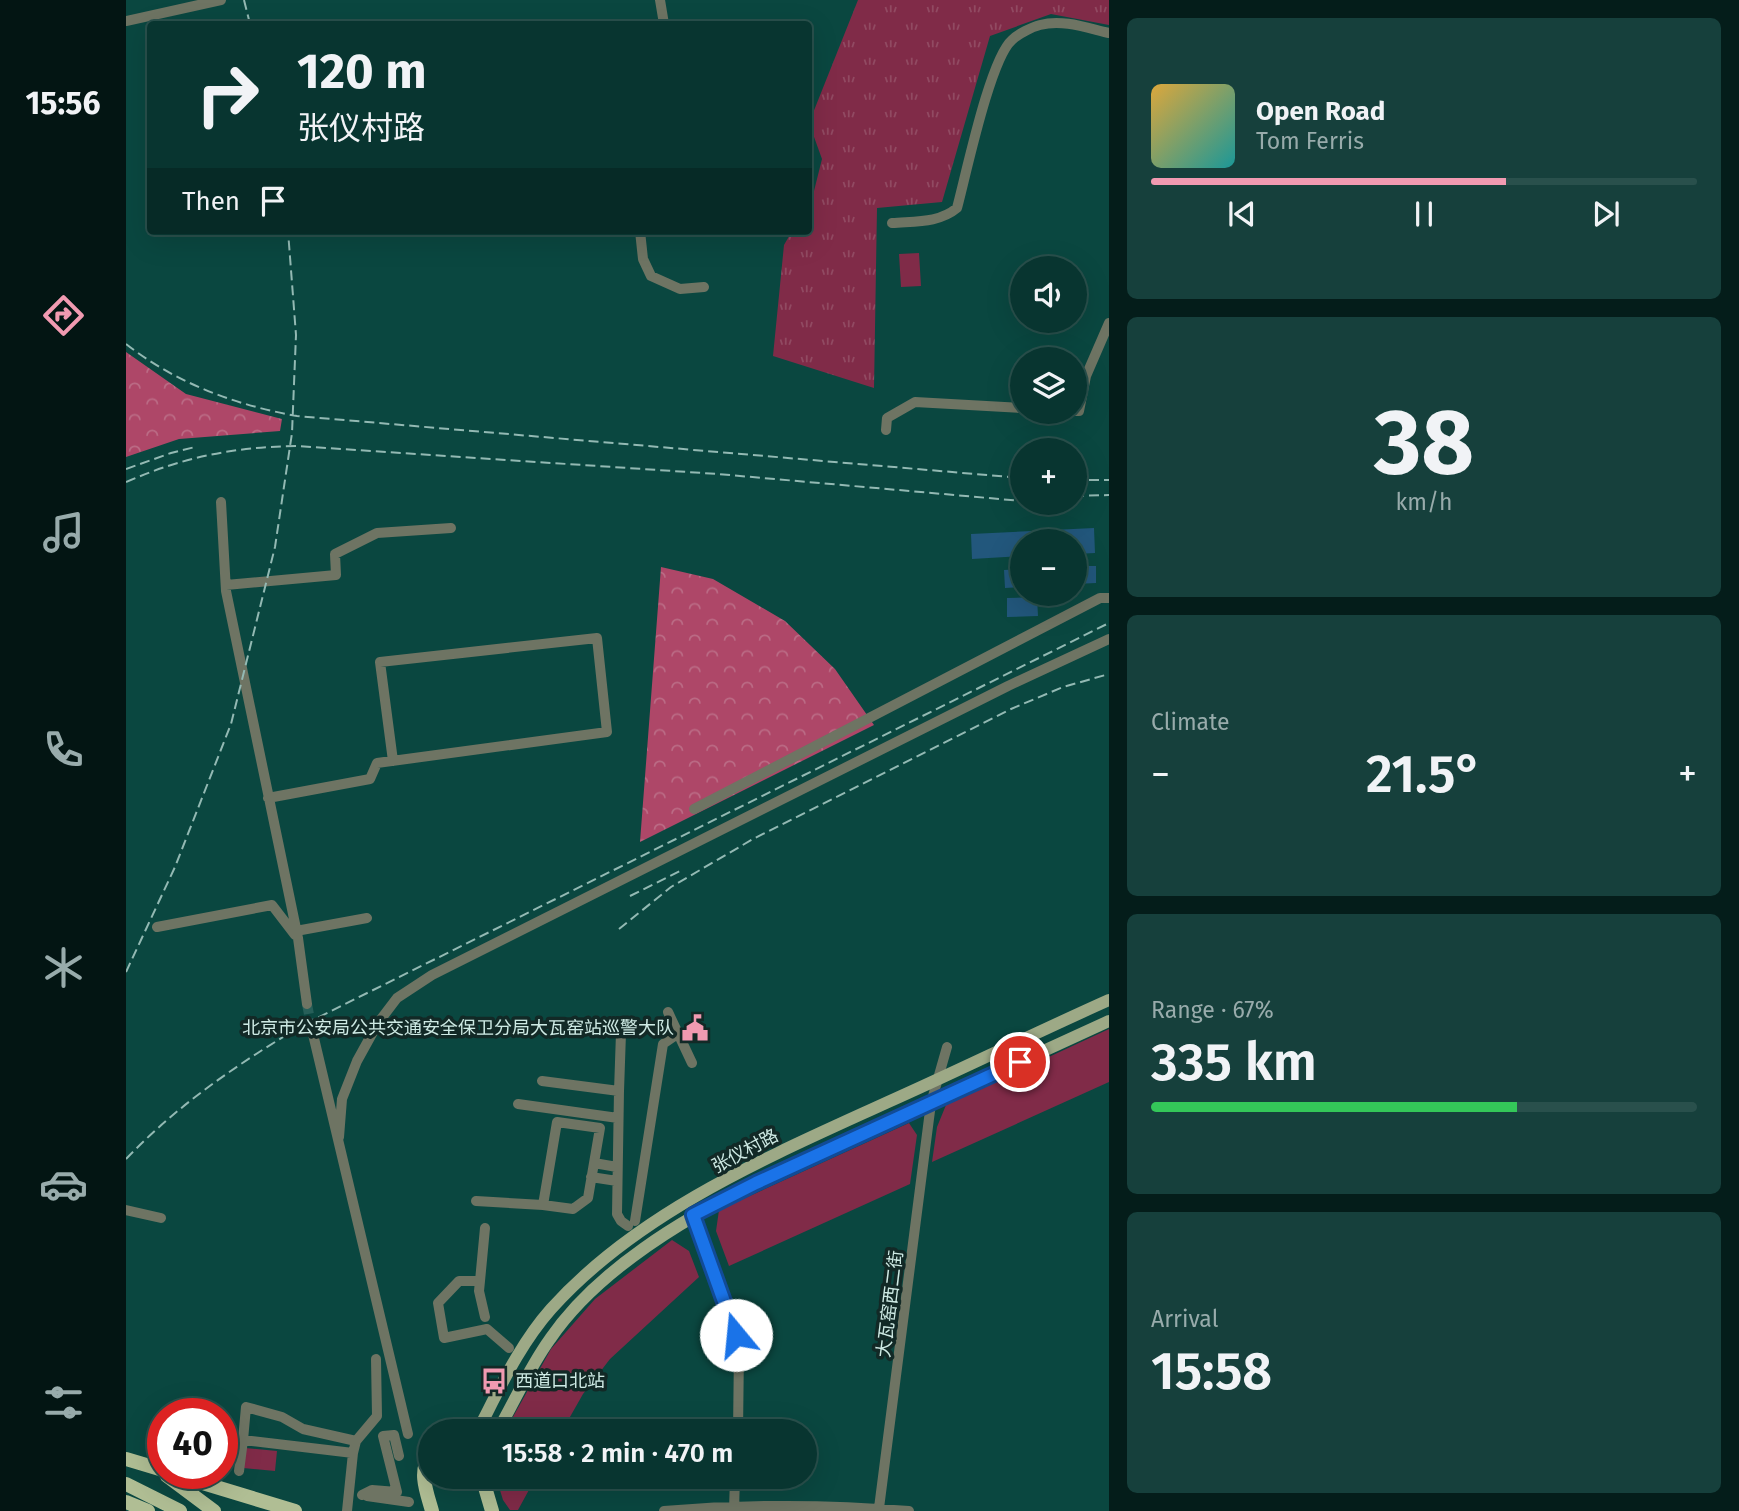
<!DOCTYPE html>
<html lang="en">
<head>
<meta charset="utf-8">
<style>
  body { margin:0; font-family:"Fira Sans","Noto Sans SC",sans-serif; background:#16403c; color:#f1f3f6; height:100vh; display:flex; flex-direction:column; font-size:26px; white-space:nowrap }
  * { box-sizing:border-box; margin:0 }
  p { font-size:23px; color:#98abab }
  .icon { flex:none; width:38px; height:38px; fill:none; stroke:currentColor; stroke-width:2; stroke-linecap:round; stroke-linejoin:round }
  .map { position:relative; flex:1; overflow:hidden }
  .sheet { display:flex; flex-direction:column; gap:18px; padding:18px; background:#041d1a; width:630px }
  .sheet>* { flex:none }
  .top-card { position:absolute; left:21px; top:21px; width:665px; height:214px; border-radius:7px; box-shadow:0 7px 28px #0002,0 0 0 2px #29504c; background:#083530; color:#f1f3f6; overflow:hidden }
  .buttons { position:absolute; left:884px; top:256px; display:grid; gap:14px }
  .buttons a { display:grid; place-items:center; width:77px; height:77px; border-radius:50%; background:#083530; box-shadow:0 7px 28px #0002,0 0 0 2px #29504c; font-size:35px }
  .speed { position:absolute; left:21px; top:1398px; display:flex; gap:14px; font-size:35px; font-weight:700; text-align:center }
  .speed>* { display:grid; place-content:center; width:91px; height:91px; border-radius:50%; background:#083530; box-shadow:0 7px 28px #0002,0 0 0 2px #29504c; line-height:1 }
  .speed .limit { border:10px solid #d22; background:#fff; color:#111 }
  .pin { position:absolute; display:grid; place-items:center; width:60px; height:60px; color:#fff; margin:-30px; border:4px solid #fff; border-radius:50%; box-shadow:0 2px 7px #0007 }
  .me { position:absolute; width:77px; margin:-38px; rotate:343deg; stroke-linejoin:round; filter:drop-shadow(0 0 5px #0008) }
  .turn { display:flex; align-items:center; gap:24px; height:147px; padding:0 35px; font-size:32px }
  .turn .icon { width:91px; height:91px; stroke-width:2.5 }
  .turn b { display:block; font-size:49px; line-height:60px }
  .then { display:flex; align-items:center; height:66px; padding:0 35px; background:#0003; gap:14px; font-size:26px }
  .big { font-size:52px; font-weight:600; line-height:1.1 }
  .sheet .tile { flex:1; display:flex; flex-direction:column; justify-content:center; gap:10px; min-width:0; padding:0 24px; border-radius:10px; background:#16403c }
  .sheet .dial { align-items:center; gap:0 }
  .dial b { font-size:91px; line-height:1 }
  .song { display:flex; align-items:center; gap:21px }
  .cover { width:84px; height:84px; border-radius:10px; background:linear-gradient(135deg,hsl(40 70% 55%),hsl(180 70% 35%)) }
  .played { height:7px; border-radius:4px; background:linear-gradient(90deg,#f19ab1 65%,#29504c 65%) }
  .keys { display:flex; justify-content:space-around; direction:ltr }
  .heat { display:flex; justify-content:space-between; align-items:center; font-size:38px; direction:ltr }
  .charge { height:10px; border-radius:5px; background:linear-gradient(90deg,#34c759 67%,#29504c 0) }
  .trip { position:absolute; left:292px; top:1419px; width:399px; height:70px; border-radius:35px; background:#083530; box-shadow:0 7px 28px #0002,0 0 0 2px #29504c; font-weight:600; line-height:70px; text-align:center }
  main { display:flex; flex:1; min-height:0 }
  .dock { display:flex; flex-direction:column; width:126px; justify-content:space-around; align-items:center; background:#031513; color:#98abab }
  .dock .icon { width:49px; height:49px }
  .dock .on { color:#f19ab1 }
  .dock b { font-size:32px; color:#f1f3f6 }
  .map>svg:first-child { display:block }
  .grass { fill:url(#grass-tufts) }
  .forest { fill:url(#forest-crowns) }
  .green { fill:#802b48 }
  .water { fill:#22577c }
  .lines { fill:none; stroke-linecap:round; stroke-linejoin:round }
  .minor-tunnel { stroke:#275f59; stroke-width:10; stroke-dasharray:10 5; stroke-linecap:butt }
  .minor { stroke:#6e7463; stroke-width:10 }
  .major { stroke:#9da986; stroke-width:12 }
  .highway { stroke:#b0be94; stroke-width:14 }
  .rail { stroke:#93b9b3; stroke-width:2; stroke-dasharray:10 5; stroke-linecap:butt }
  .route-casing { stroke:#114b97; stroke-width:18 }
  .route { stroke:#1a73e8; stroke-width:12 }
  .labels { text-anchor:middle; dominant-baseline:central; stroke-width:7; stroke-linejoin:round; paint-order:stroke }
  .poi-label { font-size:18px; fill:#ceeae4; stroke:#122926; text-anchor:end }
  .street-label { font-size:18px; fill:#ceeae4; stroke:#122926 }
</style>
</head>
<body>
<main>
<nav class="dock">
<b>15:56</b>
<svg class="icon on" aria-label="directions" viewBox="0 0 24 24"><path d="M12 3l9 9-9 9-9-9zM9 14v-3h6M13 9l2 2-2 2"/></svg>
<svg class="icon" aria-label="music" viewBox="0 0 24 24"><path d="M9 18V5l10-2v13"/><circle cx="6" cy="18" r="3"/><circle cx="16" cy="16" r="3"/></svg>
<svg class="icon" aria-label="phone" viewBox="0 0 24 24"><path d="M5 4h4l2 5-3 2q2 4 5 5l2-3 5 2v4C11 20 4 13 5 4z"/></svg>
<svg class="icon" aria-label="climate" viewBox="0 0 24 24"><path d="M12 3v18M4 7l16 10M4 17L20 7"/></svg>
<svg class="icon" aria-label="car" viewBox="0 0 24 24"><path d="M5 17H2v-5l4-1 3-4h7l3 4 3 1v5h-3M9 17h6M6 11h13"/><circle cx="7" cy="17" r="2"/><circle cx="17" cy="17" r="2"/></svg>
<svg class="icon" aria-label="filters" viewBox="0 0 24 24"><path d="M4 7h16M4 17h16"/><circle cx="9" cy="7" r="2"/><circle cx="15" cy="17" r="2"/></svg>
</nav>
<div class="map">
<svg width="983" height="1511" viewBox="0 0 983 1511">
  <defs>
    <pattern id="grass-tufts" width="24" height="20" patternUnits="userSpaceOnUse" patternTransform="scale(1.75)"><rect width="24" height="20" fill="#802b48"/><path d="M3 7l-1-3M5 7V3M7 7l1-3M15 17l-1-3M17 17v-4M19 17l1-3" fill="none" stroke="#914a62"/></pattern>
    <pattern id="forest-crowns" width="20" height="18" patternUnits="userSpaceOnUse" patternTransform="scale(1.75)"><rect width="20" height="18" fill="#ae4768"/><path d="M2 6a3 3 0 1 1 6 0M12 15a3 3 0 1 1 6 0" fill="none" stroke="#bb6b85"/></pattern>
  </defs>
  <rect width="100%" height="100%" fill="#0a4740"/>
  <path class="grass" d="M732,0h251v25l-58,-11 -61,22 -48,166 -65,6 -3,180 -101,-32 11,-111 8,-14h16l1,-29 4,-7 9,-36 -13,-36z"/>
  <path class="forest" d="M0,352l60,42 96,25 -2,12 -101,8 -53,18z
    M535,567l52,12 72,42 50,48 39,56 -234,117z"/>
  <path class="green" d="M793,253l2,33 -20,1 -2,-33z
    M983,1029v53l-177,80 5,-35 9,-22z
    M783,1123l8,12 -7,49 -181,82 -13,-35 3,-21z
    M546,1240l17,11 10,26 -89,82 -27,35 -21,37h-57l46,-82 44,-50z
    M119,1448l32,3 -2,20 -32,-3z
    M370,1477h40l-18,33h-8l-7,-10z"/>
  <path class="water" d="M968,528l1,25 -20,1 -1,-13h-52v15l-50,3 -1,-25z
    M949,566h21v17l-21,1z
    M896,569v18l-17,1 -1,-18z
    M911,597l1,19 -31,1v-19z"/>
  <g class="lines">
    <path class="minor-tunnel" d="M181,1004l5,26"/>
    <path class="minor" d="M534,0l4,24
      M0,21l95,-21
      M766,223c24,-2 47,0 65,-15 9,-33 33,-149 55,-168 6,-6 20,-13 28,-15 23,-6 47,3 69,8
      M514,231l3,28 8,17 29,13 24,-2
      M948,411h5l7,-35 23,-53
      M760,430l1,-12 28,-16 107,6
      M95,502l5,89 72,347 9,66
      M100,585l110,-10 -1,-21 42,-21 74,-5
      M142,798l102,-19 7,-16 230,-31 -10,-94 -217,24 13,99
      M568,809l406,-211h9
      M31,927l115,-22 23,30
      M170,931l71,-13
      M542,1012l24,51
      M186,1030l96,404
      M443,1030l52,3 -2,58
      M416,1081l77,10 -2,123 4,7 7,5
      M392,1104l100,14
      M431,1122l43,6 -12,70 -15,11 -30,-4z
      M213,1137l3,-38 15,-38 21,-38 19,-25 35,-23 576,-289 101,-47
      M468,1163l23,4
      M465,1177l26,4
      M350,1201l67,4
      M0,1210l35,8
      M567,1215l39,106 7,28 -1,83
      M509,1221l28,-177 16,-11
      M354,1281l5,-53
      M359,1317l-6,-26 1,-10h-21l-21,22 6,35 43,-9 22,19
      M117,1440l3,-33 36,10 21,12 53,12 -3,12
      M230,1441l21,-25 -1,-57
      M113,1471l4,-31 110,13 -6,58
      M236,1495l10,-5 25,2 -14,-56 11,-1 5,21
      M241,1496l42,6
      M753,1508l52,-405 16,-56
      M608,1510l1,-33
      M538,1511c84,-7 161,-7 245,0"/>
    <path class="major" d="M351,1432c22,-42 42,-87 74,-123 88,-98 219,-153 337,-207 74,-33 147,-69 221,-102
      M371,1432c18,-31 32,-64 53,-93 47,-69 133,-120 206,-156l353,-162"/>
    <path class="highway" d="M304,1455c-12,17 -3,38 2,56
      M0,1459l37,11
      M47,1474l122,37
      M41,1476l47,35
      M356,1477l10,34
      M0,1484l54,27
      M0,1502l22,9"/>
    <path class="rail" d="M118,0l6,24
      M0,344c50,39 109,61 171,72l725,62
      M0,469l45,-16 24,-6
      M948,480h35
      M0,482c58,-25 107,-35 170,-36l422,28 304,27
      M948,496l35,-1
      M504,896l50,-25
      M493,929l52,-42 82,-48 258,-130 52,-22 46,-13
      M0,972l49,-105 56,-143 44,-177 17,-114 4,-98 -8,-104
      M0,1159c54,-56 109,-93 175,-133l808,-403"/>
  </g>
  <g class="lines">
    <g class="route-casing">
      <path id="route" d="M610,1335l-43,-120 63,-32 264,-121"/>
    </g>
    <use href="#route" class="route"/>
  </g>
  <defs>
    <g id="civic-bare" transform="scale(2.1)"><path d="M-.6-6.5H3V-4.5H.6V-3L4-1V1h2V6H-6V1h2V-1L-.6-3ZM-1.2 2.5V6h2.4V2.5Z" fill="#f19ab1" stroke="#122926" stroke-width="2.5" paint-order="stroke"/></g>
    <g id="bus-bare" transform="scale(2.1)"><path d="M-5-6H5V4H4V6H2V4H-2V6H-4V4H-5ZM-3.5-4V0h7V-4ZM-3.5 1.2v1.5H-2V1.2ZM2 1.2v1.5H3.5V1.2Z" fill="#f19ab1" stroke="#122926" stroke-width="2.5" paint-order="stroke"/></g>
  </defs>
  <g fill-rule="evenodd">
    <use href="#civic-bare" x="569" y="1028"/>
    <use href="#bus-bare" x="368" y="1381"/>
  </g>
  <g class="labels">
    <g class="poi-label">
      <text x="548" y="1028">北京市公安局公共交通安全保卫分局大瓦窑站巡警大队</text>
      <text x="389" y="1381" text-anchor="start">西道口北站</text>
    </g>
    <g class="street-label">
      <text transform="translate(619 1151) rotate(-28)">张仪村路</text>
      <text transform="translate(764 1304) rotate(-83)">大瓦窑西二街</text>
    </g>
  </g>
</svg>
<div class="buttons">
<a><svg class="icon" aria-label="sound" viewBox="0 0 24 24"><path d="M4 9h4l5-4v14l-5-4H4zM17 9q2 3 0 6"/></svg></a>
<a><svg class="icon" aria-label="layers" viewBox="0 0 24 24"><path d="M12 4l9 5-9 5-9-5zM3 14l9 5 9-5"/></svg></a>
<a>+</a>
<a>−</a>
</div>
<div class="speed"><div class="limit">40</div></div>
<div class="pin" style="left:894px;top:1062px;background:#d93025"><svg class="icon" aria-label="arrive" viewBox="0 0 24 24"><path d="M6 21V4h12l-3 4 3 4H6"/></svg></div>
<svg class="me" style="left:610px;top:1335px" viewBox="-20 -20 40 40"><circle r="19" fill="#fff"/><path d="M0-13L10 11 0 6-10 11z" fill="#1a73e8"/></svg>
<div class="trip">15:58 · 2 min · 470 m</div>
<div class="top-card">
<div class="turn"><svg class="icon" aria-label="right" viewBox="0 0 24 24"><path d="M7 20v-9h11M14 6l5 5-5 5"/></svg><div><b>120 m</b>张仪村路</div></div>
<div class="then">Then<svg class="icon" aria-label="arrive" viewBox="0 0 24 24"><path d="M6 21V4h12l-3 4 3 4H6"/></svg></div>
</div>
</div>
<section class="sheet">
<div class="tile">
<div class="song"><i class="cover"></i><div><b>Open Road</b><p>Tom Ferris</p></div></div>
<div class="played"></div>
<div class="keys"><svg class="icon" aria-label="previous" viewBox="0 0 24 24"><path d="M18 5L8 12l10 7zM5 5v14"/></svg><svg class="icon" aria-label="pause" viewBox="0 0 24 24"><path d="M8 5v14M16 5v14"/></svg><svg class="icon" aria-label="next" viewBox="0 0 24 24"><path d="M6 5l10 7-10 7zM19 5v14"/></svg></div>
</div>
<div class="tile dial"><b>38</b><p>km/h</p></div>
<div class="tile"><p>Climate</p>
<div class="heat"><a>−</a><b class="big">21.5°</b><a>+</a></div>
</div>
<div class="tile"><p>Range · 67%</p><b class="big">335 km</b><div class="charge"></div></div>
<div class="tile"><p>Arrival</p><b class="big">15:58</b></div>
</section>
</main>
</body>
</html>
